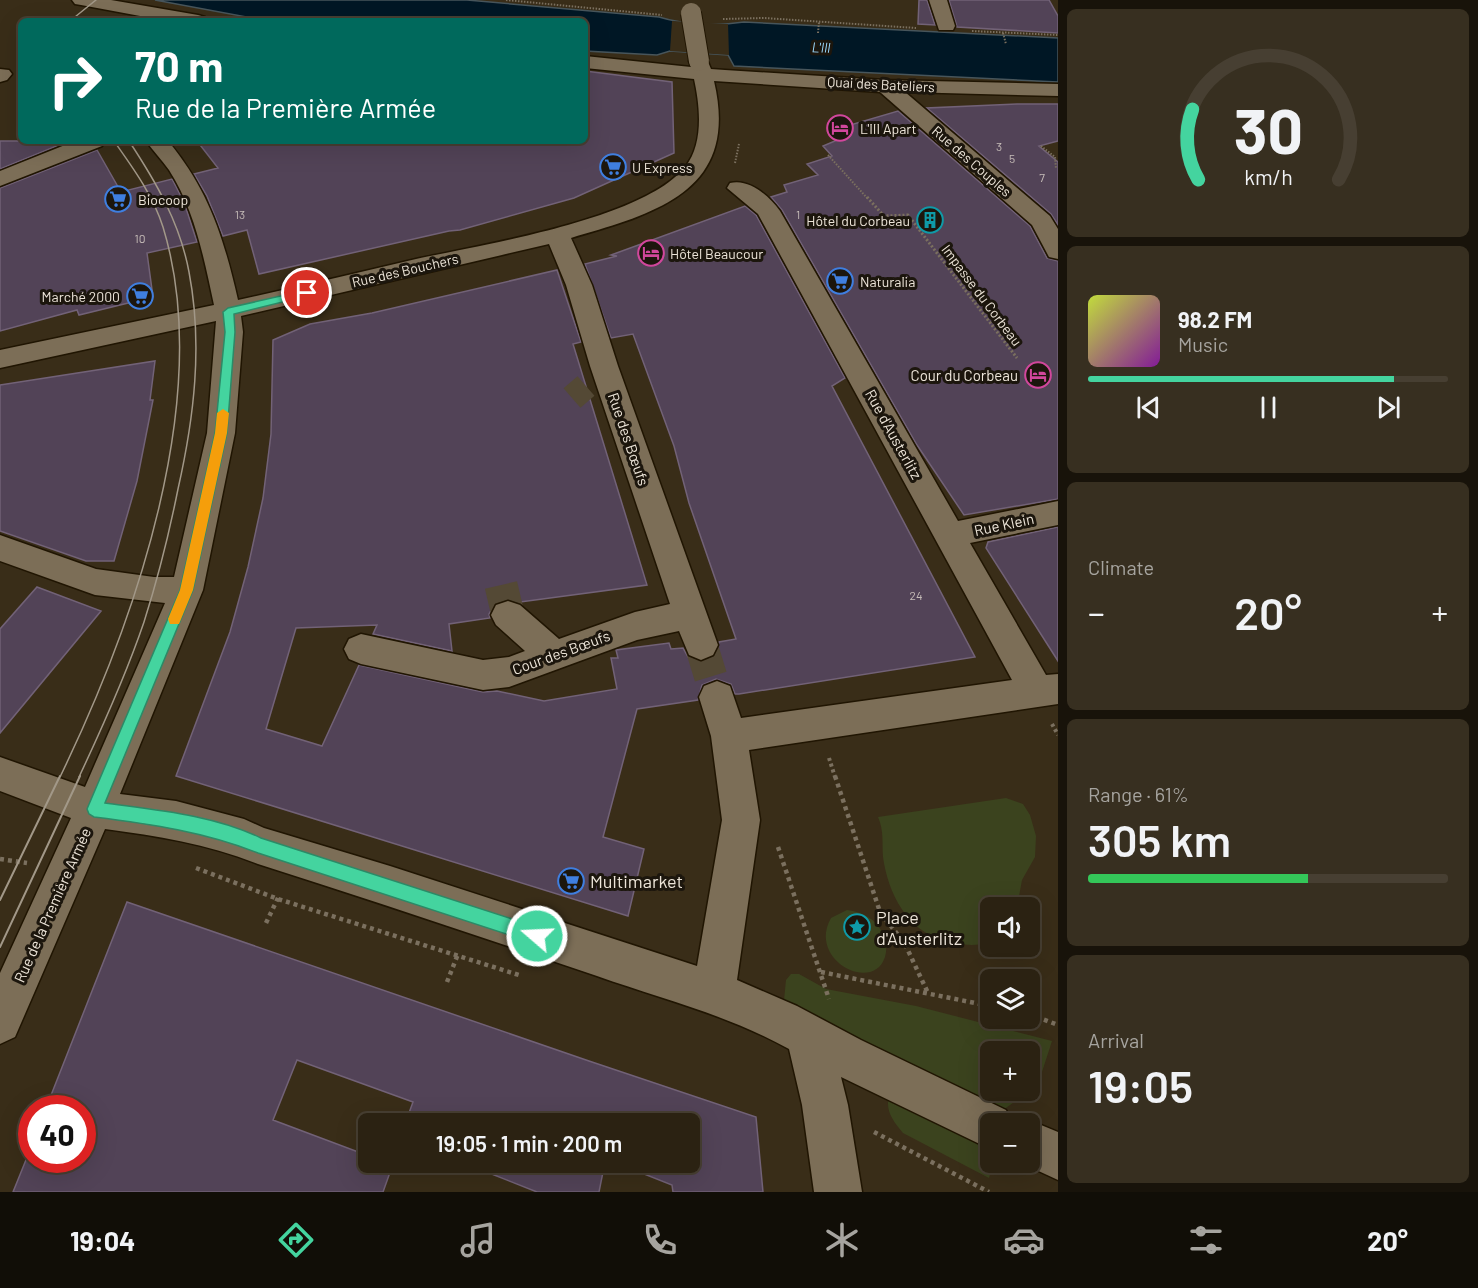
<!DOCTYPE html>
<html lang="en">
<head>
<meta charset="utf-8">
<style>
  body { margin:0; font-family:Barlow,sans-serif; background:#372f20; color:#f1f3f6; height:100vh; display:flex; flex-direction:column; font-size:22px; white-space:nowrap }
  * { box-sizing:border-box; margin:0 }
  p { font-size:20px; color:#a6a49f }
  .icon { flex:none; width:33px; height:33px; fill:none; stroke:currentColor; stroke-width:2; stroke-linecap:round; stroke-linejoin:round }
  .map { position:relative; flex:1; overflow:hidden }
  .drawer { display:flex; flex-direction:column; gap:9px; padding:9px; background:#18130a; width:420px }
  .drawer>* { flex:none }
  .top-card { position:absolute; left:18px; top:18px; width:570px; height:126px; border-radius:9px; box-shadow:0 6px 24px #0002,0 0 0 2px #473f32; background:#00695c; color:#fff; overflow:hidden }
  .controls { position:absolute; left:980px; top:897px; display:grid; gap:12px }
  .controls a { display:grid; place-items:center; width:60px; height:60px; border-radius:9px; background:#2b2212; box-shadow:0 6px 24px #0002,0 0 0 2px #473f32; font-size:30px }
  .speed { position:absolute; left:18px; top:1095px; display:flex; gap:12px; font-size:30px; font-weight:700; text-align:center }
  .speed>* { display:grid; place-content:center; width:78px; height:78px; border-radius:50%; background:#2b2212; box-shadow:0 6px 24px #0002,0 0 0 2px #473f32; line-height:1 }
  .speed .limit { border:9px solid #d22; background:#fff; color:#111 }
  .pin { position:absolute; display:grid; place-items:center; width:51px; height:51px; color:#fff; margin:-26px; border:3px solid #fff; border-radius:50%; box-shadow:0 2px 6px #0007 }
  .me { position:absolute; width:66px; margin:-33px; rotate:289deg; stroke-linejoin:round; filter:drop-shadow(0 0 4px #0008) }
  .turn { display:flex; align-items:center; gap:21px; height:126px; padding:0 18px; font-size:27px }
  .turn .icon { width:78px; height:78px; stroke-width:2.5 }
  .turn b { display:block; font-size:42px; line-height:51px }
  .big { font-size:45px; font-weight:600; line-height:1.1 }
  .drawer .widget { flex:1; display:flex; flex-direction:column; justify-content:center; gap:9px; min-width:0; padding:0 21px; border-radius:9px; background:#372f20 }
  .drawer .dial { align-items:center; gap:0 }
  .dial svg { height:156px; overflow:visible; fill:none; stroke:#473f32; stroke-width:7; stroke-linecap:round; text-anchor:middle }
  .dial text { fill:#f1f3f6; stroke:none }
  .song { display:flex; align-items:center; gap:18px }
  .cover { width:72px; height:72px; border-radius:9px; background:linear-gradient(135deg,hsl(70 70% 55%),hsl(290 70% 35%)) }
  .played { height:6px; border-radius:3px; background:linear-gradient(90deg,#44d49f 85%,#473f32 85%) }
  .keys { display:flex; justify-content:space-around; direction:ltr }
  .heat { display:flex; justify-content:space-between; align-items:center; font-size:33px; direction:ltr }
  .charge { height:9px; border-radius:4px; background:linear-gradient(90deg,#34c759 61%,#473f32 0) }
  .trip { position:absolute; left:358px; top:1113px; width:342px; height:60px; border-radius:9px; background:#2b2212; box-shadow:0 6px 24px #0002,0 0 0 2px #473f32; font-weight:600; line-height:60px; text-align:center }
  .dock { display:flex; height:96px; justify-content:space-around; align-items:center; background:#110e07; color:#a6a49f }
  .dock .icon { width:42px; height:42px }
  .dock .current { color:#44d49f }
  .dock b { font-size:27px; color:#f1f3f6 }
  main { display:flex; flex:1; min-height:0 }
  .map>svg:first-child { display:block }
  .green { fill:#3b431e; fill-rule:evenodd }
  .water { fill:#001725; stroke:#47555b; stroke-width:1.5 }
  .pier { fill:#392d18 }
  .building { fill:#524357; stroke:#726277; stroke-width:1.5 }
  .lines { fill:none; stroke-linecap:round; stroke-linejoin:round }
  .minor-tunnel-far1 { stroke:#544935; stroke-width:26; stroke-dasharray:26 13; stroke-linecap:butt }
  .minor-tunnel { stroke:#544935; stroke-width:33; stroke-dasharray:33 16; stroke-linecap:butt }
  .minor-casing { stroke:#201502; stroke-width:3 }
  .path-far3 { stroke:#7b705f; stroke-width:2; stroke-dasharray:1.5 1.5; stroke-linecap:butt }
  .path-far2 { stroke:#7b705f; stroke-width:3; stroke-dasharray:2 2; stroke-linecap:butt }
  .path-far1 { stroke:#7b705f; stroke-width:4; stroke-dasharray:3 3; stroke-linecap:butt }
  .path { stroke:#7b705f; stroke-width:4.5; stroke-dasharray:4 4; stroke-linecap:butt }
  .minor { fill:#7c6e57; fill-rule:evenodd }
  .tram-far1 { stroke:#a29888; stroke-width:1.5 }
  .tram { stroke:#a29888; stroke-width:2 }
  .minor-bridge-casing { stroke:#201502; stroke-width:22; stroke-linecap:butt }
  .minor-bridge { stroke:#7c6e57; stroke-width:20 }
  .route { fill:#44d49f; stroke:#2c8a67; stroke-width:1.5 }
  .slow { fill:#f59e0b }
  .labels { text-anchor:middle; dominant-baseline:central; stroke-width:6; stroke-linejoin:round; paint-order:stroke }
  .number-label { font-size:12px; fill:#c6bcb8 }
  .far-water-label { font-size:14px; font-style:italic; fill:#9ad7fc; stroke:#1c160d }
  .far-street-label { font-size:14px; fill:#ede5d9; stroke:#1c160d }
  .far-poi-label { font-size:14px; fill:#ede5d9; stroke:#1c160d; text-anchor:start }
  .poi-label { font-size:15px; fill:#ede5d9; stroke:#1c160d; text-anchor:end }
  .street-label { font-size:15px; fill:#ede5d9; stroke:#1c160d }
  .near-poi-label { font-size:18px; fill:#ede5d9; stroke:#1c160d; text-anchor:start }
</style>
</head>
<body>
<main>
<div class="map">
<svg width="1058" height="1192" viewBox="0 0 1058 1192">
  <rect width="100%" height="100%" fill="#392d18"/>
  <path class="green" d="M1006,798l17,6 7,11 6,21 -1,21 -13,23 -5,27 -27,1v33c-14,7 -31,3 -45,0 -38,-10 -57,-48 -62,-84 -1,-15 1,-26 -5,-40z
    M847,910c16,2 29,9 36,24 4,7 4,15 2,23 -12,37 -78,3 -54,-39z
    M791,974h8l27,15 90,17 136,35 -11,34 -9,14 -47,34 -203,-102 4,-41zM990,1052h39v38h-39z
    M889,1095l101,55v12l3,1 -4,15 -86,-45c-10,-12 -18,-22 -14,-38z"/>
  <path class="water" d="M155,0h312l192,17c26,8 58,9 85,5l314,16v44l-324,-16 -6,-11 -58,-4 -13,4 -72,-4v-30h-317z"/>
  <path class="pier" d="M672,21l56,3 1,31 -59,-4z"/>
  <path class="building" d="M919,0h8l8,25 -17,-1z
    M949,0h100l9,16v17l-101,-6z
    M585,71l87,11 2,71 -100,45 -114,32 -11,1 -190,43 -12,-44 -24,6 -16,-40 -13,-22 24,-6 -21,-27h388z
    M1017,104h41v37l-19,5 19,16v63l-7,-11 -124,-106z
    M898,111l132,115 17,32 11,3v238l-94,16 -47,-70 -135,-235 -11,-13 16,-5 -3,-7 34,-10 -11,-11 25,-8 -9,-10 19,-8 -9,-8z
    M0,141h69l-69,28z
    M97,150l24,42 51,-13 12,23 13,40 -50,11 6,44 -74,18 -2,-5 -77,21v-143z
    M745,206l11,9 89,163 -13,8 143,271 -236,37h-4l-4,-10 -15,-5 -14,6 -4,15 -61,9 -34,128 41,12 -16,67 -452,-140 54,-144 18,-65 15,-69 8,-64 2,-94 37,-16 62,-11 185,-43 24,72 -8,2 74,241 -127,17 -13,-3 -12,4 -6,11 1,4 -41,6 3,27 -79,-17 4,-9 -81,3 -30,101 56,17 37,-81 124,27 14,-1 47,10 73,-12 -6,-31h7l-2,-8 53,-7 2,6 12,-1 5,9 14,5 13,-6 4,-14 17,-3 -47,-136 -15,-57 -41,-112 -22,4 -26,-74 32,-8 -6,-1z
    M155,361l-5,39h3l-16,81 -23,80h-28l-86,-30v-146z
    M1058,527v134l-72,-113 2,-6z
    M37,587l64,24 -101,122v-104z
    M127,902l462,159 167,56 7,75h-90l-1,-7 -58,-23h76v-38h-285l8,-22 -116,-42 -24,60 96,36v6l24,2 -10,28h-370l19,-47v15h50v-52h-36z
    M486,1162h119l-6,30h-62l-53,-21z"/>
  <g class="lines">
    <path class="minor-tunnel-far1" d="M572,398l14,-12"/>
    <path class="minor-tunnel" d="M501,585l7,30
      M701,645l16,52"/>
    <g class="minor-casing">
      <path id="minor" d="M72,0h39l87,15 7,2 2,4h-40l-86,-16 -6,-1z
        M929,0h18l8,26 -2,4h-14z
        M699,55l7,2 5,12 14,1 160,10 173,4v12l-153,-4 145,124 8,13v30l-9,-2 -17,-32 -152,-133 -166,-11c26,110 -57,132 -143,157l21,47 26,81 100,279 -5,10 -12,5 -12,-5 -10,-24 -42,9 -128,47 -26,3 -122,-26 -12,-5 -5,-10 5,-10 12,-5 122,26 26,-3 16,-6 -29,-26 -5,-10 5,-10 12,-4 12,4 39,34 76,-27 35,-8 -80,-238 -24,-81 -17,-41 -308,72 2,16 -8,101 -32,157 -83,204 56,7 68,18 20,9 126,38 307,100 25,-146 -11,-84 -12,-39 5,-11 13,-5 13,5 11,32 271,-38 -254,-466 -31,-26 3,-5c19,-5 39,13 50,28l178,310 100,-20v24l-88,18 76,132 12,-1v30l-309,46 11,70 -23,160 60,26 64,34 145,70 6,14h-22v25l-149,-72 7,28 14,87h-48l-12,-87 -13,-56c-61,-34 -127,-50 -192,-73 -113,-38 -226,-76 -339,-112 -50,-20 -100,-28 -153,-35l-90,208 -15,7v-71l71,-155 -71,-27v-34l85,30 80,-184 -70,-8 -95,-34v-26l96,34 58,8h20l33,-144 9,-112 -216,47v-18l214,-45c-10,-46 -19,-95 -45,-135 -7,-10 -16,-19 -23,-29h22c41,49 56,98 70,159 60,-13 119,-27 178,-41 66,-14 228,-40 269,-92 19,-23 15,-61 9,-88l-109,-11v-12l106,11 -2,-6 3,-4z
        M0,69l9,1 3,4 -5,6 -7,2z
        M75,141h30l-3,5 -102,40v-15z
        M1029,1120l29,12v48l-39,-18h10v-38h-9z"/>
    </g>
    <path class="path-far3" d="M506,0l156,15
      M723,19l41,-1 152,10
      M972,31l86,4
      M818,33l1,-11
      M1003,33l3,11
      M1041,146l14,11 1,12
      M828,155l40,44
      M735,163l4,-19"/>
    <path class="path-far2" d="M867,197l17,19 24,-1 109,143"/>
    <path class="path-far1" d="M1052,724l6,11
      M829,758l6,19"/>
    <path class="path" d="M835,776l45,136 25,32 23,49
      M778,847l51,152
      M0,859l27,4
      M196,868l82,31 244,77
      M266,923l12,-25
      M821,972l169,34
      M447,982l11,-28
      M1029,1014l29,11
      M874,1132l115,60"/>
    <use href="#minor" class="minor"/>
    <path class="tram-far1" d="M70,21l26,-21
      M60,777c74,-153 155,-380 103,-550 -10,-32 -30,-59 -49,-86
      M79,777c24,-51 47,-102 65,-155 14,-44 25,-88 34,-133 16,-71 25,-144 11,-217 -9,-49 -33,-90 -60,-131"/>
    <path class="tram" d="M0,900l60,-124
      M0,947l80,-171"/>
    <g class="minor-bridge-casing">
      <path id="minor-bridge" d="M691,13l8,48"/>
    </g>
    <use href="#minor-bridge" class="minor-bridge"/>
  </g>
  <path class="route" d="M307,290l4,1v4l-77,19 1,18 -8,101 -34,157 -88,213c52,7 109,12 156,35l276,89 6,3 3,6 -3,6 -6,2 -279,-91c-53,-21 -107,-29 -164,-36l-5,-3 -2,-5 93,-219 35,-157 10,-101 -2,-20 5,-4z"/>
  <path class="slow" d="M223,409l6,4 -2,20 -34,157 -14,34h-9l-2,-5 12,-29 35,-157 2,-20z"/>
  <defs>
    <g id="hotel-ring" transform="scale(1.35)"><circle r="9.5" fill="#1c160d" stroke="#d1479c" stroke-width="1.5"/><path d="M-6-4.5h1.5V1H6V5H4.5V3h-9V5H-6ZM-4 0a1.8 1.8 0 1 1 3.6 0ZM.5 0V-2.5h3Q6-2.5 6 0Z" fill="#d1479c"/></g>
    <g id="supermarket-ring" transform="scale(1.35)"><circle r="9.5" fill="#1c160d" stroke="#3f7fe0" stroke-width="1.5"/><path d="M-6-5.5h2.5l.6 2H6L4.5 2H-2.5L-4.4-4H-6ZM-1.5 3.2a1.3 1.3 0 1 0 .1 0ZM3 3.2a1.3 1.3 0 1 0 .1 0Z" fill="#3f7fe0"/></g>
    <g id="building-ring" transform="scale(1.35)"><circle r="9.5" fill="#1c160d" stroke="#0f9aa8" stroke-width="1.5"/><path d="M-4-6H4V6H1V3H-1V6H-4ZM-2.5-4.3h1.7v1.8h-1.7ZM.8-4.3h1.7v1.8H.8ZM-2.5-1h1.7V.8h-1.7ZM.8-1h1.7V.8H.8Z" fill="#0f9aa8"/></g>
    <g id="sight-ring" transform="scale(1.35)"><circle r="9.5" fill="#1c160d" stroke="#0f9aa8" stroke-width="1.5"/><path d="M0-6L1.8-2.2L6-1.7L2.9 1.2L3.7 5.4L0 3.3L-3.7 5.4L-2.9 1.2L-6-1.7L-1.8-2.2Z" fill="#0f9aa8"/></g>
  </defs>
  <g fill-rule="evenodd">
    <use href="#hotel-ring" x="840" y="128"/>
    <use href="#supermarket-ring" x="613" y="167"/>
    <use href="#supermarket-ring" x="118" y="199"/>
    <use href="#building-ring" x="930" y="220"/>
    <use href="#hotel-ring" x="651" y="253"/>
    <use href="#supermarket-ring" x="840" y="281"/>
    <use href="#supermarket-ring" x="140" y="296"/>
    <use href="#hotel-ring" x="1038" y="375"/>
    <use href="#supermarket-ring" x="571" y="881"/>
    <use href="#sight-ring" x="857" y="927"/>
  </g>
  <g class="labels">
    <g class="number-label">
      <text x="999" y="146">3</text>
      <text x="1012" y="158">5</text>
      <text x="1042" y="177">7</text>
      <text x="240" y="214">13</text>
      <text x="798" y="214">1</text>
      <text x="140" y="238">10</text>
      <text x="916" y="595">24</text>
    </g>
    <g class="far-water-label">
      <text transform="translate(821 47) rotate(2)">L'Ill</text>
    </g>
    <g class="far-street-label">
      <text transform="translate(881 84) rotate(3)">Quai des Bateliers</text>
      <text transform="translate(972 161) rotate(41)">Rue des Couples</text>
      <text transform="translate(405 270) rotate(-13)">Rue des Bouchers</text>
      <text transform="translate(982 295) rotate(53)">Impasse du Corbeau</text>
    </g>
    <g class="far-poi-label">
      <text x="860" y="128">L'III Apart</text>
      <text x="632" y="167">U Express</text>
      <text x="138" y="199">Biocoop</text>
      <text x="910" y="220" text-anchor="end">Hôtel du Corbeau</text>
      <text x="670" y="253">Hôtel Beaucour</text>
      <text x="860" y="281">Naturalia</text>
      <text x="120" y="296" text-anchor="end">Marché 2000</text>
    </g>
    <g class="poi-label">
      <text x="1018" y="375">Cour du Corbeau</text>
    </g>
    <g class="street-label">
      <text transform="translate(894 434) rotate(61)">Rue d'Austerlitz</text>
      <text transform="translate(629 439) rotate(71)">Rue des Bœufs</text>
      <text transform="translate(1004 524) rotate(-12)">Rue Klein</text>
      <text transform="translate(561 652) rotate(-20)">Cour des Bœufs</text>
      <text transform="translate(52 905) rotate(-66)">Rue de la Première Armée</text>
    </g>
    <g class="near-poi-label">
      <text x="590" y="881">Multimarket</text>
      <text x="876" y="917">Place<tspan x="876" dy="21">d'Austerlitz</tspan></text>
    </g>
  </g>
</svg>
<div class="controls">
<a><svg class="icon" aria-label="sound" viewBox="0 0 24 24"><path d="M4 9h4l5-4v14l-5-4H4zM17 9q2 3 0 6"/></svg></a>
<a><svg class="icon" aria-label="layers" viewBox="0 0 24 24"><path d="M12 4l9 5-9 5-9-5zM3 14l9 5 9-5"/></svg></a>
<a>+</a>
<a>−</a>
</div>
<div class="speed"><div class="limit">40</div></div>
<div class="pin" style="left:307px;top:293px;background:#d93025"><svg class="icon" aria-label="arrive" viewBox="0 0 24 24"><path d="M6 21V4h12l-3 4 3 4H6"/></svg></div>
<svg class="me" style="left:537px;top:936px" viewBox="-20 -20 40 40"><circle r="17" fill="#44d49f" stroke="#fff" stroke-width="3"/><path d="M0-11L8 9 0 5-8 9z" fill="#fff"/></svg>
<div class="trip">19:05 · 1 min · 200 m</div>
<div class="top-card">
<div class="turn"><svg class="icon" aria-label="right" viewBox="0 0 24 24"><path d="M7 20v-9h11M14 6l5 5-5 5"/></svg><div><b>70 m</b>Rue de la Première Armée</div></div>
</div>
</div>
<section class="drawer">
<div class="widget dial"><svg viewBox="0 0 100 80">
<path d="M14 69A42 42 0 1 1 86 69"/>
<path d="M14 69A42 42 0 0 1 11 33" stroke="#44d49f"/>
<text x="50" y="56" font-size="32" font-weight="700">30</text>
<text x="50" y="72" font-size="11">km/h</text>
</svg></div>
<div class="widget">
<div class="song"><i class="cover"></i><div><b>98.2 FM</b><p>Music</p></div></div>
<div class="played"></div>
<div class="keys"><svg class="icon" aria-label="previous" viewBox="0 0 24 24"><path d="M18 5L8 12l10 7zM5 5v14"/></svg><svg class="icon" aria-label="pause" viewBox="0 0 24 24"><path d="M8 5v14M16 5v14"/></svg><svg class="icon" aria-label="next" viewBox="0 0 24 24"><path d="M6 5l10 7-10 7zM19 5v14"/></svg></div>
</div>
<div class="widget"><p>Climate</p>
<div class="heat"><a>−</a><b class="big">20°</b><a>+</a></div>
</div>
<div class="widget"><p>Range · 61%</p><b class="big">305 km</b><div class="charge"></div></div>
<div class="widget"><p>Arrival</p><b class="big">19:05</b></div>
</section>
</main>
<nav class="dock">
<b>19:04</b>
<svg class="icon current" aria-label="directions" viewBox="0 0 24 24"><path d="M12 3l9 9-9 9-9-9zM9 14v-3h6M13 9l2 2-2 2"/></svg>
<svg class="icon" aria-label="music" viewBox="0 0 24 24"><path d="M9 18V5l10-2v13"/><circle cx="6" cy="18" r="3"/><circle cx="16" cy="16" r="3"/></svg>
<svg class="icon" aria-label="phone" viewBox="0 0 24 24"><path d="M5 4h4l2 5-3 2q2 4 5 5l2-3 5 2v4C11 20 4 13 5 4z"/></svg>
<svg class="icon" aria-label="climate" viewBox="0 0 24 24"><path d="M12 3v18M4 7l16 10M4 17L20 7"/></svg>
<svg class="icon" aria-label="car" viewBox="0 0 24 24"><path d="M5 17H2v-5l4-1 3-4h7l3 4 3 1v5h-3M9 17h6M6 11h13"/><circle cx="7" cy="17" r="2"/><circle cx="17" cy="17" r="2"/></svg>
<svg class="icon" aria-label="filters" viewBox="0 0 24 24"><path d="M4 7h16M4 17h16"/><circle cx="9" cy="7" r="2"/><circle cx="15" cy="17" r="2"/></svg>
<b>20°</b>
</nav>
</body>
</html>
